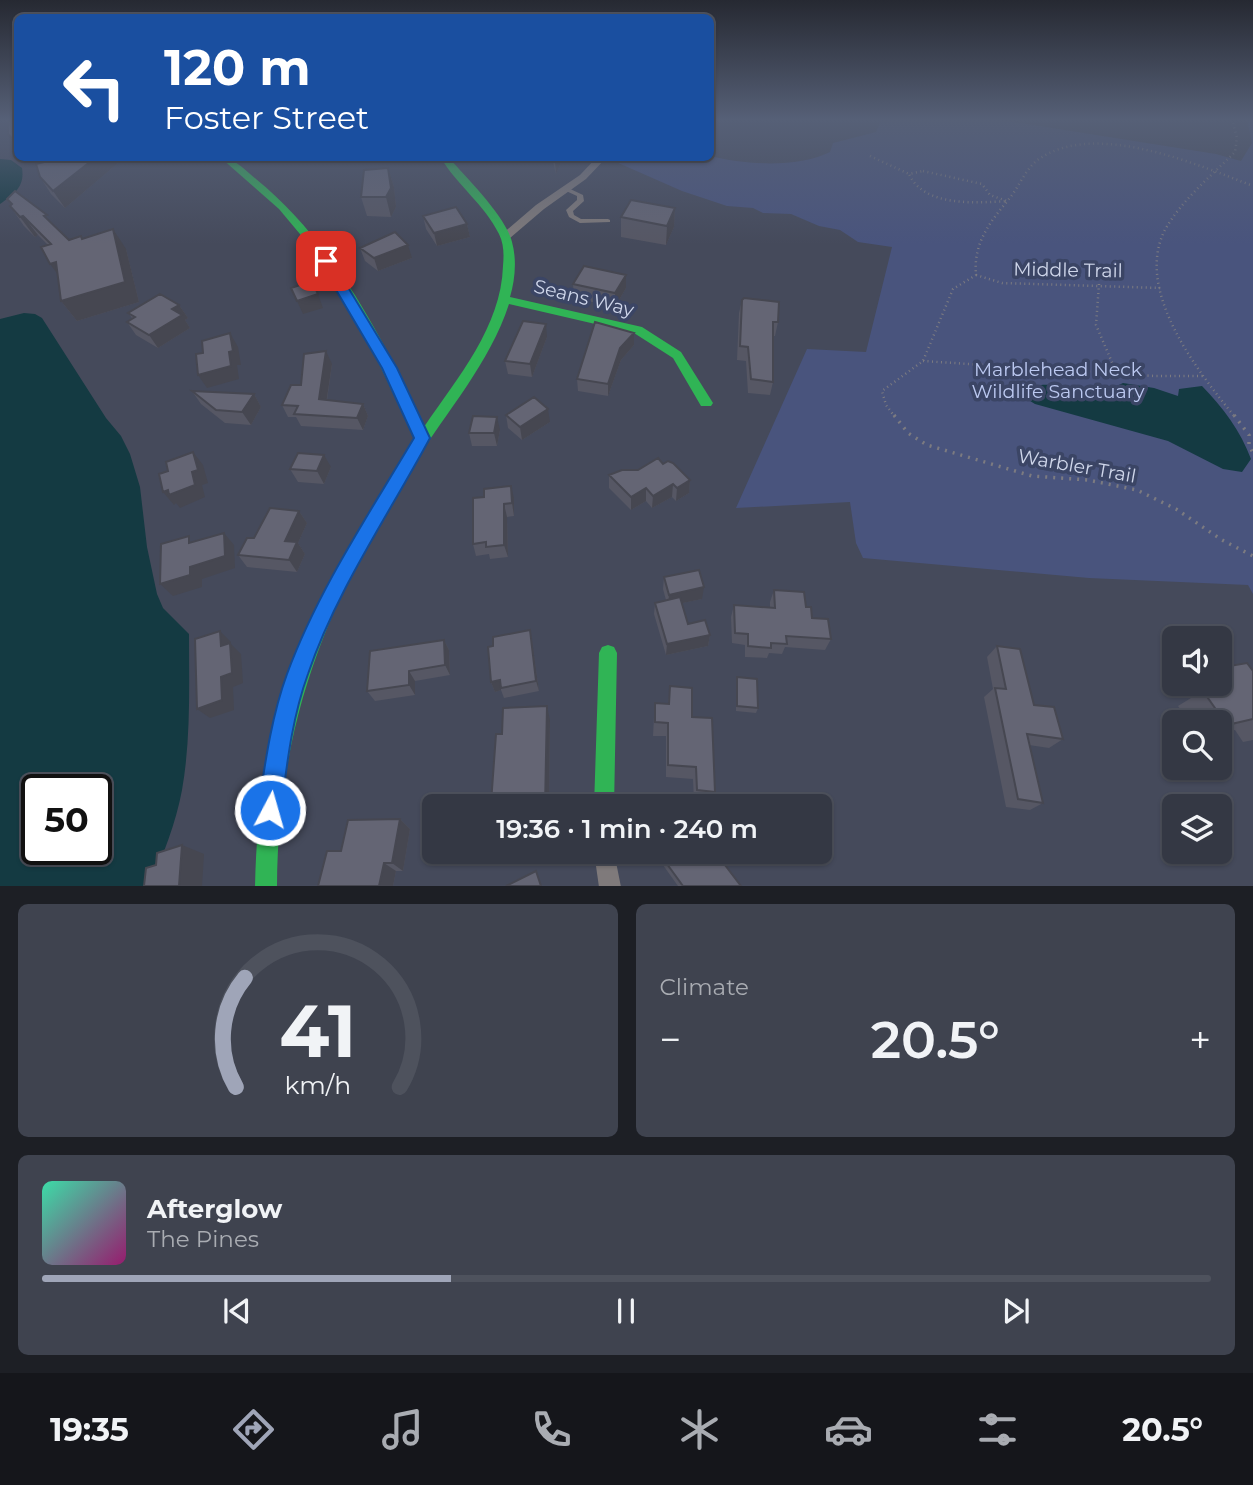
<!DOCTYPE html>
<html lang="en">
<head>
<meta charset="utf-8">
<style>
  body { margin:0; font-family:Montserrat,sans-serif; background:#3f434f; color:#f1f3f6; height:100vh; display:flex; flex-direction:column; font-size:26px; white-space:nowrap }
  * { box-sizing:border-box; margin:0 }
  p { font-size:23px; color:#a9acb2 }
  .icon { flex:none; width:38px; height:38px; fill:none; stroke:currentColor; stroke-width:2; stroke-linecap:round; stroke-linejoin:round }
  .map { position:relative; height:886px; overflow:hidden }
  .details { display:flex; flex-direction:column; gap:18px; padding:18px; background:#1d1f25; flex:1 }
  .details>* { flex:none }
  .banner { position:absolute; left:14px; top:14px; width:700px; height:147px; border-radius:10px; box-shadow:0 2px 5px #0004,0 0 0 2px #4e525d; background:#1a4fa0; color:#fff; overflow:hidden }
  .fabs { position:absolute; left:1162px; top:626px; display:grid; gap:14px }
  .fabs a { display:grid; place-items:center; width:70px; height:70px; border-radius:10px; background:#343844; box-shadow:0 2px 5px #0004,0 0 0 2px #4e525d; font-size:35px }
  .speed { position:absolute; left:21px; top:774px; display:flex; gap:14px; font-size:35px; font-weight:700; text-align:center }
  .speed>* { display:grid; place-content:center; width:91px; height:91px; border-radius:50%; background:#343844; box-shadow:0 2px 5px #0004,0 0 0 2px #4e525d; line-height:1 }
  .speed .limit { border:4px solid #111; border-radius:10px; background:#fff; color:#111 }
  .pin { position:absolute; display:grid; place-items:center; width:60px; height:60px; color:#fff; margin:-30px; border-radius:14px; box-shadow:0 4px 10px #0006 }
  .me { position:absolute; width:77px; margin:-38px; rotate:6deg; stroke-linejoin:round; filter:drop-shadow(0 0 5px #0008) }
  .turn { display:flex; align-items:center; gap:24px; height:147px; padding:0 35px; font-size:32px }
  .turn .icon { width:91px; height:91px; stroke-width:2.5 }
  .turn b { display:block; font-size:49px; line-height:60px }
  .big { font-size:52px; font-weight:600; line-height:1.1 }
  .details .tile { flex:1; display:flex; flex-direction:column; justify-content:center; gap:10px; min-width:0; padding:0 24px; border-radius:10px; background:#3f434f }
  .details .dial { align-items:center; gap:0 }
  .dial svg { height:182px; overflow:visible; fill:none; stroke:#4e525d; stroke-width:7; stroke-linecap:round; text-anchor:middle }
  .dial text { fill:#f1f3f6; stroke:none }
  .song { display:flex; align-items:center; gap:21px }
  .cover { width:84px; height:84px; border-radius:10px; background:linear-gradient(135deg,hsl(160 70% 55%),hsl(320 70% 35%)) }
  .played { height:7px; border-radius:4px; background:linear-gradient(90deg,#9fa5b8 35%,#4e525d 35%) }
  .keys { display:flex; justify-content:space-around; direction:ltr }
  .heat { display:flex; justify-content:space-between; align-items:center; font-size:38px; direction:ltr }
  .details .tiles { flex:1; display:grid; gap:18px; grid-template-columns:1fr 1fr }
  .tile:last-child { grid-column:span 2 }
  .trip { position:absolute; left:422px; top:794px; width:410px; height:70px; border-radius:10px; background:#343844; box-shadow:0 2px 5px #0004,0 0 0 2px #4e525d; font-weight:600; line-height:70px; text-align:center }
  .dock { display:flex; height:112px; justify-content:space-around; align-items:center; background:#15161b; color:#a9acb2 }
  .dock .icon { width:49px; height:49px }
  .dock .current { color:#9fa5b8 }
  .dock b { font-size:32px; color:#f1f3f6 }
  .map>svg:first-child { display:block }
  .green { fill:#49547d }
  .water { fill:#143a42; fill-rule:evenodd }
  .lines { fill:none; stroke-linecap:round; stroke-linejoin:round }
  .path-far1 { stroke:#7c7b81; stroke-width:2.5; stroke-dasharray:1 3.5; stroke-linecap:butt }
  .path { stroke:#7c7b81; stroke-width:3.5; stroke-dasharray:2 6; stroke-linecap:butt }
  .lane { fill:#7f7a7b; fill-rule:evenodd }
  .street { fill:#7f7a7b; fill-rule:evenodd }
  .fast { fill:#30b455; fill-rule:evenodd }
  .wall { fill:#565764 }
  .shaded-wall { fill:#464751 }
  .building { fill:#646574; stroke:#464751; stroke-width:2 }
  .route { fill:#1a73e8; stroke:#114b97; stroke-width:2 }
  .labels { text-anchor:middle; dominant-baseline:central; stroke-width:7; stroke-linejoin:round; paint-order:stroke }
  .street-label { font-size:19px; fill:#cfd6ea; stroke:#3b4565 }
  .park-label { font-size:19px; fill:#bcc9f1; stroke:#3b4565 }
</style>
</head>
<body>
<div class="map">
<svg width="1253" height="887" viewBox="0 0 1253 887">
  <rect width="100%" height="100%" fill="#454a5b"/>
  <path class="green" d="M881,120h120l215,34 25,7 11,-18 -5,-23h6v474l-5,-9 -159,-7 -226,-20 -7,-15 -6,-41 -114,6 71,-159 59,3 26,-105 -34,-5 -18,-12 -21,-4 -28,-12 -28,-1 -10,-5 -26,-2 -45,-15 -66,-29v-4l95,-2c34,9 87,12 119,-4l3,-9 43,-11z"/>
  <path class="water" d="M0,159l11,1 11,8c3,19 -8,26 -22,36z
    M24,313l11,1 7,4 64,100 15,18 9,18 10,33 7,60 10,47 6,14 26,26c0,52 2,105 -7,156 -6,33 -19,65 -32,96l-150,1v-568zM37,789h59v60h-59z
    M1123,383l31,5 24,8 1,-7 23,-3c22,23 38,44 49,73l-9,13 -19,-3 -55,-28 -133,-37 -18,-11c34,-22 69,9 106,-10z"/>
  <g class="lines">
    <path class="path-far1" d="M1233,123l4,15 -2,14c-24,24 -52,47 -69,76 -34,61 33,145 69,189
      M870,156l39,18
      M923,171l59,13 8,11 17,6c-32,2 -83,6 -98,-27z
      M976,275l26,8 159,5
      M1099,284l-3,41 21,49
      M923,361l231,15h49
      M895,417l-9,-12 -4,-14 41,-30 30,-72 23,-14c-3,-32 14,-53 33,-76 11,-13 17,-33 33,-42 57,-35 154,7 211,29"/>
    <path class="path" d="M894,415l14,18 19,12 105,31 56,4 49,10 39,19 46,31 31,16
      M1234,415l15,20v10l4,8"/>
    <path class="lane" d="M566,187l17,8 1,6 -11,10 1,4 7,4h27l2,1v2l-30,1 -11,-6 -3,-7 11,-10v-4l-13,-6 -1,-1z"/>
    <path class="street" d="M596,158h10l-20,21 -42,30 -34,29h-8v-4l34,-29 44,-30z
      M594,852h20l7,35h-22z"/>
    <path class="fast" d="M221,158c14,0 24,12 35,21 78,64 126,157 168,248 34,-50 77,-100 79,-161 1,-11 1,-22 -4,-32 -14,-29 -43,-50 -58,-76h8c18,20 57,59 63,84 5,18 3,38 -2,55l132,30 39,25 32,51 -2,3h-10l-28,-48 -39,-25 -125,-29c-19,59 -63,108 -95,160 -87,139 -136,256 -137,423h-22c1,-43 4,-85 13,-127 22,-117 83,-223 147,-321l-53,-111 -47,-76 -36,-43z
      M608,645l6,2 3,6 -3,154h-20l5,-154 3,-6z"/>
  </g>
  <path class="wall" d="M60,158h64l-59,50 -14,-14 -11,-17z
    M552,158h11l-7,16z
    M388,168l6,19 2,20 -5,10 -24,-1 -6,-19z
    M7,199l47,26 15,15 14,-1 43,10 13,53 -62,19 -16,-20 -3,-26 -10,-30 -10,-10 -3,2 -11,-11 -14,-20 1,-1z
    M675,208l-1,19 -8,18 -45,-8v-20z
    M423,216l44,8 3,13 -33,9 -11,-17z
    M360,248l52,10 -34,13 -13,-10z
    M573,284l53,4 -11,19 -41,-9z
    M742,300l36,22 -3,14h-2v46l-3,13 -22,-2 -2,-32 -9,-1 2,-47z
    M179,305l9,13 -3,2 5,8 -32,20 -22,-13 -9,-13 5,-4 -4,-5z
    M634,333v12l-13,15 -13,36 -30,-5 -1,-12z
    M547,337l-15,40 -24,-3 -3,-13z
    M332,364l-5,36 36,4 5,12 -5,14 -62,-4 -5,-9h-8l-6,-12 19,-20z
    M192,391l62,3 7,13 -10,18 -26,-2 -24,-19z
    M506,415l44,7 -28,18 -14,-12z
    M500,430l-3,16h-25l-3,-13z
    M663,464l27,16 -1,13 -13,8 -4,-4 -20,11 -6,-7 -15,9 -22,-22v-13l29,-5z
    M331,467l-7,17 -26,-2 -8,-13z
    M473,498h41v18l-7,1 1,40 -18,2 -1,-5 -13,2 -3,-12z
    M299,511l8,12 -9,20 7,11 -8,18 -50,-5 -9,-12 16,-17z
    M664,577l38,22 -20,4 6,21 22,11 -2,11 -42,9 -12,-41 1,-11 11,-3 -3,-11z
    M774,590l32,17 6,11 19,21 -6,11 -40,-3 -3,7 -13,-1 -2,5 -22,-1v-12l-13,-2 -1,-26 3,-12 36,3v-6z
    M530,630l2,11 7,50 -35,7 -3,-8 -6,2 -4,-10 2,-36z
    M444,640l5,10 1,25 -35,6v14l-40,6 -8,-10z
    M997,646l37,59 29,34 -14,9 -20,-3 14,58 -13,7 -24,-3 -22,-110 9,-8 -6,-32z
    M1230,666l23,5v69l-10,2 -8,-12 -15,4v-11h-30l-12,-17 13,-8 -10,-14h39z
    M737,677l21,31 -2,5 -20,-2v-29z
    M670,686l22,31 23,75 -4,10 -17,-1 -1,-22 -27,-2v-41h-13l1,-19 1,-14 13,1z
    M550,720l-1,87h-56l-2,-4 11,-69z
    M400,819l10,10 -7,42h-7l-3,15h-75l23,-35z
    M659,852l82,34h-63l-20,-28z"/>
  <path class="shaded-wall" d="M95,158h29l-59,50 -12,-17z
    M557,158h6l-7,16 -1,-12z
    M388,168l6,19 2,20 -5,10 -5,-20z
    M675,208l-1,19 -8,18 1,-19z
    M23,216l15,19 -3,2 -15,-20z
    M467,224l3,13 -33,9 -3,-13z
    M113,229l13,20 13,53 -62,19 -16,-20z
    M408,245l4,13 -34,13 -4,-13z
    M56,262l9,22 -15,-20z
    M626,275v13l-11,19v-14z
    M318,294l5,14 -20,6 -6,-13z
    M179,305l9,13 -3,2 5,8 -32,20 -9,-13 23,-26z
    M546,324l1,13 -15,40 -2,-13z
    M230,333l8,14 3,18h-4l2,14 -32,9 -9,-13 31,-23z
    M634,333v12l-13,15 -13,36v-12l12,-36z
    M326,351l6,13 -7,47 -6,-12z
    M254,394l7,13 -10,18 -9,-13z
    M363,404l5,12 -5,14 -6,-12z
    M548,409l2,13 -28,18 -2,-13z
    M497,417l3,13 -3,16 -3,-13z
    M193,452l10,13 5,18 -6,2 3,12 -25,11 -4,-5 -2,2 -11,-13 5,-2 24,-18z
    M324,455l7,12 -7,17 -7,-13z
    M690,480l-1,13 -13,8 1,-13z
    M673,484l-1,13 -20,11 1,-12z
    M511,486l3,12v18l-2,-13z
    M646,488v13l-15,9v-13z
    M504,504l3,13 1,40 -4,-12z
    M299,511l8,12 -9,20 7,11 -8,18 -8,-12 -4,-19z
    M224,533l10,12 1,23 -33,11v8l-29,9 -13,-12 30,-17z
    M704,587l-2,12 -34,7 1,-11z
    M530,630l2,11 7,50 -3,-10z
    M220,631l11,11v2l10,10 2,29 -10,4 1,23 -24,8 -13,-9 24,-32z
    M710,635l-2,11 -42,9 1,-11z
    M444,640l5,10 1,25 -5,-10z
    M409,671l6,10v14l-6,-10z
    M500,680l1,10 -6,2 -4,-10z
    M547,706l3,14 -1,87h-4z
    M400,819l10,10 -7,42 -11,-8z
    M182,845l22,9 -2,32h-23z
    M384,863l12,8 -3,15h-14z"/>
  <path class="building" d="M10,120h8v23h-2l-8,-9v-13z
    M60,158h35l-42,33 -13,-14 -4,-13z
    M388,168l3,20 -5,9h-25l3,-27z
    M15,191l32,24 -3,1 25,24 12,-4 1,3 31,-10 12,53 -64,19 -5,-39 -6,2 -9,-17 10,-3 -28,-28 -3,1 -10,-11 2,-2 -5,-5z
    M631,200l44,8 -8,18 -46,-9z
    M456,207l11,17 -33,9 -11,-17z
    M395,232l13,13 -34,13 -14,-10z
    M584,266l42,9 -11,18 -42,-9z
    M312,281l6,13 -21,7 -6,-13z
    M160,294l19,11 -7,4 10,6 -33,20 -22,-13 8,-5 -7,-4z
    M744,298l35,4 -1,20h-5v60l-22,-3 -3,-32 -8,-1 2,-46z
    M523,321l23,3 -16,40 -25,-3z
    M595,322l39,11 -14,15 -12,36 -31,-5z
    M230,333l3,18 -4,1 2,14 -33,9 -2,-21 7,-1 -1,-12z
    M326,351l-7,48 44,5 -6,14 -63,-4 4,-8 -16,-1 9,-20h10l3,-31z
    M192,391l62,3 -12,18 -26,-2z
    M534,397l14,12 -28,18 -14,-12z
    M473,416l24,1 -3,16h-25z
    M193,452l5,18 -6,2 3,13 -26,10 -1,-5 -5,2 -4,-18 9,-3 -2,-9z
    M298,453l26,2 -7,16 -27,-2z
    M658,458l5,6 5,-3 5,2 17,17 -13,8 -4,-4 -20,12 -7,-8 -15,9 -22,-22 13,-5h16z
    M511,486l1,17 -8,1v41l-18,2v-5l-13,2v-46l11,-1v-8z
    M270,508l29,3 -14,30 12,1 -8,18 -51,-5 9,-17h7z
    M224,533l1,23 -35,11v8l-30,9 1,-40 28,-8v7z
    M699,570l5,17 -35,8 -5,-18z
    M774,590l30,2 2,15h5l1,11 16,1 3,20 -45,-3 1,8 -16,-1v5l-23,-2v-12l-13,-1 -1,-28 41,3z
    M680,597l8,27 17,-4 5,15 -43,9 -12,-41z
    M530,630l6,51 -35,7 -1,-8 -9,2 -3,-35 5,-1v-9z
    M220,631l1,15 9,-3 2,30 -11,4 1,23 -25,9 -2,-70z
    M444,640l1,25 -36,6v14l-42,6 3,-40z
    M997,646l23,3 14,56 20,2 9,32 -36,-5 16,69 -25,-4 -23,-111 11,1z
    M1224,658l6,8 17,-3 6,8v48l-26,6 -24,-34 16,-3 -3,-4h4v-25z
    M737,677l20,2 1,29 -21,-2z
    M670,686l22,2v29l20,1 3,74 -18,-2 -1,-23 -28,-2v-42l-13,-1v-19l14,1z
    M547,706l-2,101h-41l1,-5 -14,1 5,-69h6l1,-26z
    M400,819l-8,44h-8l-5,23h-61l9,-35h14l7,-31z
    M182,845l-3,41h-35l2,-18 10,-3 1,-12z
    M715,852l26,34h-58l-24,-33z
    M536,871l5,15h-35z"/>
  <linearGradient id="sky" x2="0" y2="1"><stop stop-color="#262932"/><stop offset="0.49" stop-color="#566077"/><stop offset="1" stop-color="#566077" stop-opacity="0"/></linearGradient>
  <rect width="1253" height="244" fill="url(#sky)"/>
  <path class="route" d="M326,257l6,4 65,107 33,70c-42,78 -94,153 -122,236 -16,44 -21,90 -27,136l-3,8 -8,4 -8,-4 -4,-8c7,-46 13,-92 29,-136 31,-84 82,-160 127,-236l-32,-70 -63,-107z"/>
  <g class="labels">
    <g class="street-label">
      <text transform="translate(1068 270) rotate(1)">Middle Trail</text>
      <text transform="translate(584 298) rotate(14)">Seans Way</text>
      <text transform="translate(1077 466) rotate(10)">Warbler Trail</text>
    </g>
    <g class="park-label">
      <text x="1058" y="369">Marblehead Neck<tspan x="1058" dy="22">Wildlife Sanctuary</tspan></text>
    </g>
  </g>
</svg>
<div class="fabs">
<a><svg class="icon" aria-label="sound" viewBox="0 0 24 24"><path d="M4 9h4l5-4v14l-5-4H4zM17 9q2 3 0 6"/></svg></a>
<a><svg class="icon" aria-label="search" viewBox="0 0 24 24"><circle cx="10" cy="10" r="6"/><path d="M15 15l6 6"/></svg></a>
<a><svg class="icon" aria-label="layers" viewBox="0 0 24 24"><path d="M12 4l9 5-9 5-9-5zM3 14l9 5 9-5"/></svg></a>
</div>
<div class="speed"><div class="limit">50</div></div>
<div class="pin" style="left:326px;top:261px;background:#d93025"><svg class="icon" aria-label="arrive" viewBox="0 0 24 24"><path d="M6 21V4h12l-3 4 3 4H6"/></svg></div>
<svg class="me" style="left:270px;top:810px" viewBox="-20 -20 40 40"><circle r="17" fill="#1a73e8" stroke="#fff" stroke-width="3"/><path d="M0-11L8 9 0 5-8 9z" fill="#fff"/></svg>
<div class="trip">19:36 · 1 min · 240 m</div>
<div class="banner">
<div class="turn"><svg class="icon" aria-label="left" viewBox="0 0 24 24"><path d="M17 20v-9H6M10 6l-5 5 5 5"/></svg><div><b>120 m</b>Foster Street</div></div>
</div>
</div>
<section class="details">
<div class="tiles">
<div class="tile dial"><svg viewBox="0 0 100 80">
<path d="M14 69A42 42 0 1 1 86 69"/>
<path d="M14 69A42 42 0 0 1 18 21" stroke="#9fa5b8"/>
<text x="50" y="56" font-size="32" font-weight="700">41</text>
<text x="50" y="72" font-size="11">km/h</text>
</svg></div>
<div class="tile"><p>Climate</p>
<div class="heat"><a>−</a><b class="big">20.5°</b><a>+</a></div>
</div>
<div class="tile">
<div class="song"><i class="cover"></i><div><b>Afterglow</b><p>The Pines</p></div></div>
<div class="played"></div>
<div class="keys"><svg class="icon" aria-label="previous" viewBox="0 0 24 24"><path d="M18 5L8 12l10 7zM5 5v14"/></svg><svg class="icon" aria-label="pause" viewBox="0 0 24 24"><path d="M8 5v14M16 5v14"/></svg><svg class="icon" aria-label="next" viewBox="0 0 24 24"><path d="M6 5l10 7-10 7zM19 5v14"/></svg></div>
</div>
</div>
</section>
<nav class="dock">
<b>19:35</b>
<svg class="icon current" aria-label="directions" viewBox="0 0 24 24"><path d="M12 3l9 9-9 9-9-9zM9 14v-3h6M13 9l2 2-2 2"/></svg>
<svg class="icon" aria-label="music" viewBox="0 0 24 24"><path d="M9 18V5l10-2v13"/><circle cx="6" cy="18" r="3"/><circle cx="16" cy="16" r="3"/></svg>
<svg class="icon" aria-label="phone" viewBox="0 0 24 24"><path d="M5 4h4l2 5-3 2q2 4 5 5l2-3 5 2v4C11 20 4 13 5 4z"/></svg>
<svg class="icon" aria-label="climate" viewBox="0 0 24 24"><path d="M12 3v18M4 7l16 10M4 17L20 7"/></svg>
<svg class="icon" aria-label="car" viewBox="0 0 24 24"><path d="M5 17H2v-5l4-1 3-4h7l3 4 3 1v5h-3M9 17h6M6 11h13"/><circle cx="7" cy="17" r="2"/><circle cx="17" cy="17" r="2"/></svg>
<svg class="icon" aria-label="filters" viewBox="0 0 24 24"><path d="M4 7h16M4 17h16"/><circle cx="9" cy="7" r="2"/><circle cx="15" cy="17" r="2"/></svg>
<b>20.5°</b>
</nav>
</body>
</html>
